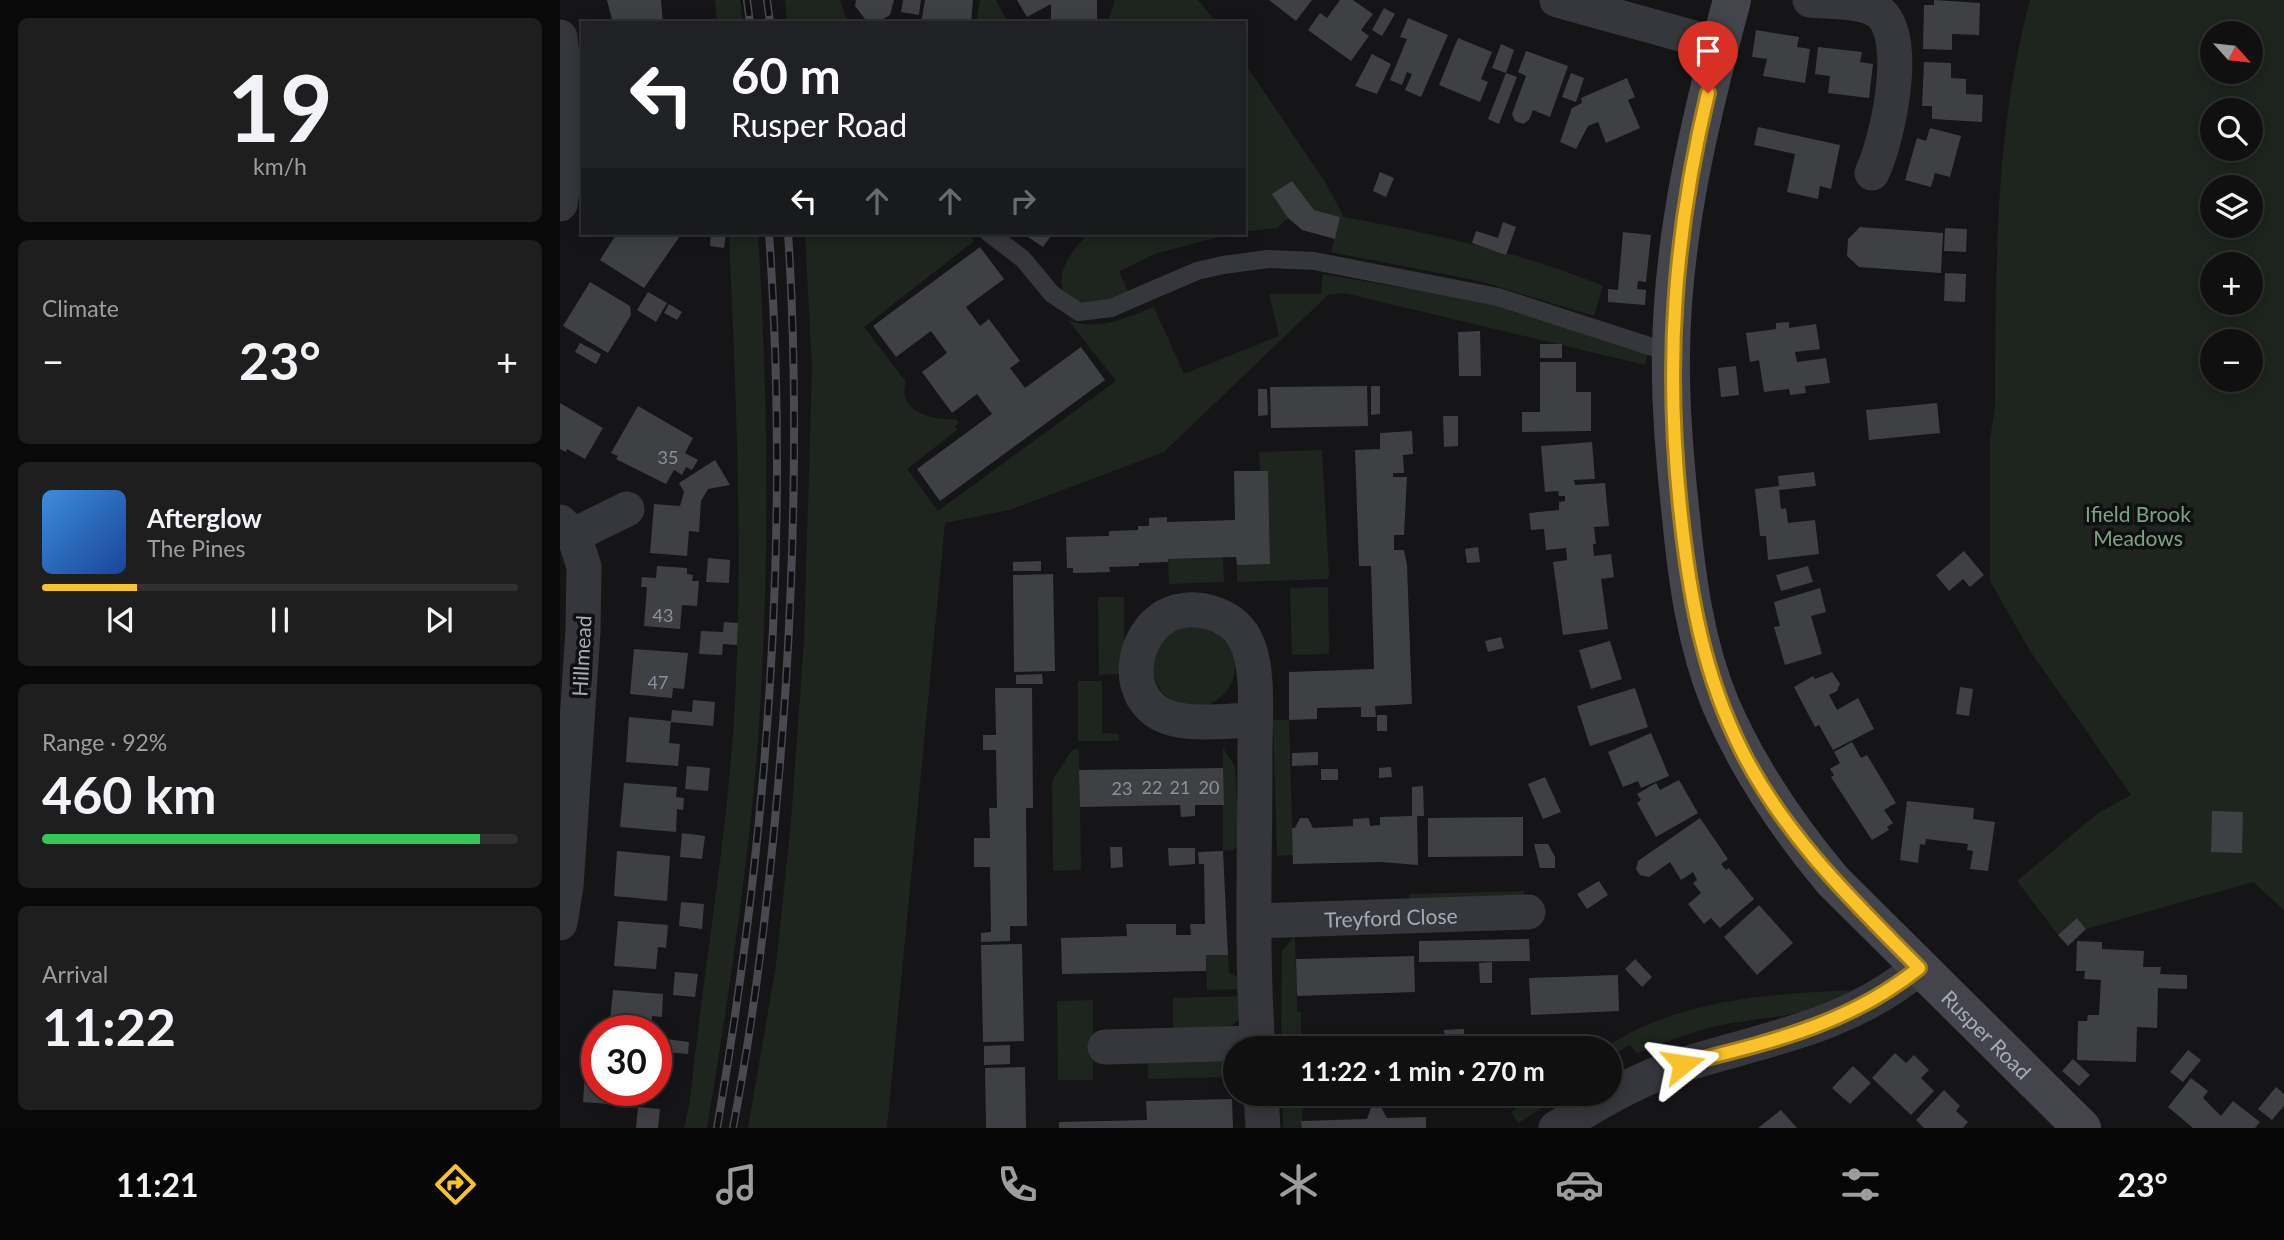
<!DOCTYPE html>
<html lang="en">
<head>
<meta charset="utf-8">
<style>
  body { margin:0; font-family:Lato,sans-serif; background:#1e1e1f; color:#f1f3f6; height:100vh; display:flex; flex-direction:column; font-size:26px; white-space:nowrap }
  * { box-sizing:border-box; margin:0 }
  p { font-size:23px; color:#9c9d9f }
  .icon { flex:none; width:38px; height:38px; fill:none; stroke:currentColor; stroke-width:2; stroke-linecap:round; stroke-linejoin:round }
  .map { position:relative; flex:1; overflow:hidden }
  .sheet { display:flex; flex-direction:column; gap:18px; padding:18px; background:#090909; width:560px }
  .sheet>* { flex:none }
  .guide { position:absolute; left:21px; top:21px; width:665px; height:214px; border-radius:0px; box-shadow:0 4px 18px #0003,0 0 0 2px #303031; background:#202124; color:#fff; overflow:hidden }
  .needle { width:46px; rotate:117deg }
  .tools { position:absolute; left:1640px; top:21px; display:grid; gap:14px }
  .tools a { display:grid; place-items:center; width:63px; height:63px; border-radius:50%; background:#101011; box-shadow:0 4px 18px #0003,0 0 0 2px #303031; font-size:35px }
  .speed { position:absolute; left:21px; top:1015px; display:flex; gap:14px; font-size:35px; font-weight:700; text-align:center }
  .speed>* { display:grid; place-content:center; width:91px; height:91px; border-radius:50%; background:#101011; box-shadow:0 4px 18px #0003,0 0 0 2px #303031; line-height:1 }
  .speed .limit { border:10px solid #d22; background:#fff; color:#111 }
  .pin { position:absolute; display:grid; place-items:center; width:60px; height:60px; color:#fff; margin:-72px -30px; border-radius:50% 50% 50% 0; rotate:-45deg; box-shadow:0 0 7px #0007 }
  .pin .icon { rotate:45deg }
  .me { position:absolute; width:77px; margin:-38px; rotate:75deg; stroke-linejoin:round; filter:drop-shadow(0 0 5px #0008) }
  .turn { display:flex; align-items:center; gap:24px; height:147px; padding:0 35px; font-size:32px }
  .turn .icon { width:91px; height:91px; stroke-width:2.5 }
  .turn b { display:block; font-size:49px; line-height:60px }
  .lanes { display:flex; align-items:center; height:66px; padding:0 35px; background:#0003; justify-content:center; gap:35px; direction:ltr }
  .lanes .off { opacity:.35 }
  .big { font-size:52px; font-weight:700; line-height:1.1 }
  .sheet .tile { flex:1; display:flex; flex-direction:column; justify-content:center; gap:10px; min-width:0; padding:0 24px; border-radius:10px; background:#1e1e1f }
  .sheet .dial { align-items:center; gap:0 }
  .dial b { font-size:91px; line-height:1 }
  .song { display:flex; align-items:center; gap:21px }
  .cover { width:84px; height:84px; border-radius:10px; background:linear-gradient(135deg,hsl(210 70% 55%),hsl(220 70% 35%)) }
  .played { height:7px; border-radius:4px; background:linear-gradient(90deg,#fac22a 20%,#303031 20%) }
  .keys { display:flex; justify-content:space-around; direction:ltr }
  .heat { display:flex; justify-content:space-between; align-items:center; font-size:38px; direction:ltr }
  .charge { height:10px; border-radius:5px; background:linear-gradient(90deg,#34c759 92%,#303031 0) }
  .trip { position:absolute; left:663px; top:1036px; width:399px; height:70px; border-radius:35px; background:#101011; box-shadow:0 4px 18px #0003,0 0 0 2px #303031; font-weight:700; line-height:70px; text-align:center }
  .dock { display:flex; height:112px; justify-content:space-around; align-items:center; background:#060607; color:#9c9d9f }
  .dock .icon { width:49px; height:49px }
  .dock .on { color:#fac22a }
  .dock b { font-size:32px; color:#f1f3f6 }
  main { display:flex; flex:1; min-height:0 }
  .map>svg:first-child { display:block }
  .green { fill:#1d251e; fill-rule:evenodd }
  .building { fill:#3f4044 }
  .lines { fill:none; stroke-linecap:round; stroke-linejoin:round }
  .lane { stroke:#36373c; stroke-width:18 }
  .street { stroke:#36373c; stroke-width:35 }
  .secondary { stroke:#44454c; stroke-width:38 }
  .rail-casing { stroke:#494a51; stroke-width:8 }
  .rail { stroke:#101012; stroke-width:5; stroke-dasharray:16; stroke-linecap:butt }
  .route-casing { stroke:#a27e1b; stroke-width:18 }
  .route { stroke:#fac22a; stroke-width:12 }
  .labels { text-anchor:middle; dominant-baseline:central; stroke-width:7; stroke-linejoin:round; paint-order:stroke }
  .number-label { font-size:18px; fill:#8c909b }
  .park-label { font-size:21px; fill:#7ca481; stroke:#101012 }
  .street-label { font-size:21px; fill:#a6abb8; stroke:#101012 }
</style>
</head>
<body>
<main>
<section class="sheet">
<div class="tile dial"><b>19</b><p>km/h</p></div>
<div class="tile"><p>Climate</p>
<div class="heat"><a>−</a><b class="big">23°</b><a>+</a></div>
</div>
<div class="tile">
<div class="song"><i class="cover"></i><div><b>Afterglow</b><p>The Pines</p></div></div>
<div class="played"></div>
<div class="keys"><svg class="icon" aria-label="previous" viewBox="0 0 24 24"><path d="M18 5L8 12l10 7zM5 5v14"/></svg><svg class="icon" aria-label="pause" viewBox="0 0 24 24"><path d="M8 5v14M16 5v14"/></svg><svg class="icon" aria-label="next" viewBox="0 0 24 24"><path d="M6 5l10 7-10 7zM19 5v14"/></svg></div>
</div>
<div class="tile"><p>Range · 92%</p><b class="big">460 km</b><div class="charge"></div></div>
<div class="tile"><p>Arrival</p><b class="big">11:22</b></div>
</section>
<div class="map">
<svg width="1724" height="1128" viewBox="0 0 1724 1128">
  <rect width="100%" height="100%" fill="#151517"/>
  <path class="green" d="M155,0h25l3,23h-26z
    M225,0h55l8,23h-61z
    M420,0h16l11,21 5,2h-36z
    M555,0h83l19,23h-110z
    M1470,0h254v910l-31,-28 -167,47 -9,-11 -19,17 -41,-54 80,-67 34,-19 -101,-144 -40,-70v-142l5,-32c1,-137 -1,-273 35,-407zM1652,33h38v39h-38zM1652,110h38v39h-38zM1652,187h38v39h-38zM1652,264h38v39h-38zM1652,341h38v39h-38z
    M684,62l81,120 19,35c84,16 181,36 259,69l-9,30 -115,-35 -148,-29 9,-35 -26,-7 -22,-29 -19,13 15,24 -11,10 -33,4z
    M169,233h29c11,177 12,357 -2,533 -11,122 -29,242 -49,362h-23l6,-27c14,-141 41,-281 46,-422 7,-149 -1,-298 -7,-446z
    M245,233h162l7,8 -110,86 42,55c-10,30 28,39 50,37l3,4 -4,3 2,4 -50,39 31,42 178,-130 -48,-61c31,12 57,-2 86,-13l30,67 95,-38 -10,-42h52l2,-20 172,30 153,50 -3,11 -301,-72 -16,2 -164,157 -155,58 -64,13 -58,605h-139l28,-163 15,-143 13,-181 8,-272z
    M528,233h146l-76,20 -39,18 9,21c-30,14 -35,19 -64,2 -9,-25 9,-43 24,-61z
    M762,450l7,126 -2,3 -90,3v-17l33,-2 -2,-92h-8l-1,-19z
    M663,558l1,24 -55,2 -1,-25z
    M768,587l1,67 -37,1 -2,-67z
    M538,597h26v70l-5,7 -20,1z
    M593 666a41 41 0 1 1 82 0a41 41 0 1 1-82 0Z
    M518,681h24v52l17,1v7h-41z
    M713,720h16l4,135 -16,1z
    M663,748l12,18 4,78 -6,6 -10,1z
    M519,749l2,121 -28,1 -1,-90 20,-31z
    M964,891v6l-115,3v-6z
    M735,935l2,77 4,1v27l-20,-1 1,-88z
    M646,955h22l1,17 10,6 3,11 -35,1z
    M1292,990c-39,29 -93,26 -139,37 -26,6 -51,17 -76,26l-7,-8 -17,9 -5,-8c70,-47 162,-52 244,-56z
    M683,996l-3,22 -11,10 -56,1v-31z
    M533,1000v80h-35l-1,-79z
    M588,1059l85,1 2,17 -87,2z
    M723,1094h20l-1,34h-19z
    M978,1094h27l-47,29 -7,-11z"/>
  <path class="building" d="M47,0h54l2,23h-50z
    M296,0h38l-4,15 -14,8h-13l2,-4 -10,-13z
    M343,0h18l-2,15 -18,-3z
    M365,0h48l-2,23h-50z
    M457,0h80v23h-46v-19l-24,13z
    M709,0h43l-16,21z
    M780,0h13l20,14 -12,16 8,6 -18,25 -43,-31 12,-17 7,5z
    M1374,0l46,3 -1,32 -27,-1v16l-29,-1 1,-44h10z
    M824,8l11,6 -13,22 -10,-6z
    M848,18l40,17 -27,62 -16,-7 7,-16 -5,-2 -5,13 -12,-5 17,-41 -7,-2z
    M1196,30l43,7 -2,10 13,2 -5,34 -42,-7 4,-17 -15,-2z
    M898,38l34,14 -11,27 7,3 -8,20 -41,-17z
    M941,44l13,6 -8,23 -14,-5z
    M1258,47l44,5 -2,10 13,2 -4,34 -41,-5 2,-17 -15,-2z
    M966,51l42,15 -18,51 -17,-7 -4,10 -6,4 -8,-3 -3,-7 14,-38 -8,-4z
    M812,54l19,10 -14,30 -22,-8z
    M1364,62l27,1v15l15,1v15l17,1 -1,27 -50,-3v-13h-10z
    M946,73l11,4 -18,47 -11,-5z
    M1011,73l13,5 -8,24 -14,-5z
    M1067,78l8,19 -7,3 12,28 -34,15 -8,-21 -10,4 -12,23 -16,-7 12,-34 10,-5 -1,-5z
    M1198,127l82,18 -9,44 -11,-3 -2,13 -31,-7 8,-38 -41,-9z
    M1370,128l31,8 -11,41 -15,-4 -4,14 -26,-7 12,-42 9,3z
    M820,172l14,6 -8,19 -13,-6z
    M732,181l22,29 26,7 -5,22 -33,-9 -14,-12 -16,-24z
    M943,222l13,5 -10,28 -34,-12 4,-12 22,7z
    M1300,227l83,6 -2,40 -82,-6 -12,-11 1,-17z
    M1385,228l22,1 -1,23 -22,-1z
    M1063,232l28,3 -5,47 -8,-1 -1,8 9,1 -1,15 -37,-3v-13l10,1z
    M57,233h65l-38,55 -44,-28z
    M151,233l15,1 -2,14 -14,-2z
    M462,233h31l-10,14z
    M420,247l24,32 -38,28 14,19 9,-7 31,42 -10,7 15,20 56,-41 24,33 -165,121 -23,-32 75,-55 -15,-20 -25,19 -30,-41 25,-19 -16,-22 -35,26 -23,-31z
    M1385,273l21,1 -1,28 -21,-1z
    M30,282l40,24 1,9 -23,38 -45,-27z
    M88,292l19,11 -11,19 -19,-12z
    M109,304l13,8 -5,8 -13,-7z
    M1229,322v6l27,-4 4,25 -25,3 2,10 29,-4 4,25 -25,3 1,7 -16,2 -1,-6 -25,3 -5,-32 -9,2 -4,-29 30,-4v-6z
    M920,331l1,45h-22l-1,-44z
    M20,343l21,11 -5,10 -21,-12z
    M980,344h22v14h-22z
    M980,362h36v30h15v39l-69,1v-20h18z
    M1176,366l3,29 -18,2 -3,-29z
    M807,386l1,40 -97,2 -1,-41z
    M811,386h9v28l-9,1z
    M698,389h9l1,26 -10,1z
    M0,403l43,25 -18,31 -18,-10 -1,3 -6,-3z
    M1377,403l3,30 -71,7 -3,-30z
    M78,406l55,32 -8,15 13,7 -6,10 -6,-3 -4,8 -8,-5 -8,14 -50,-25 2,-3 -7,-3z
    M883,416h15v30l-14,1z
    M852,431l1,23 -10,1 1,18h-11v4h14l-3,58h-10v15h10l3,15 5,139 -37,2 1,11h-15v-10l-44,1v11l-28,1v-48l85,-3 -3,-103h-12l-4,-116 25,-1v-16z
    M1032,442l3,37 -21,1 1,5 30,-2 4,43 -15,1 2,17h-3l1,12 17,-2 3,23 -13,2 7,50 -45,6 -10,-73 14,-2 -1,-12 -20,2 -2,-21 -13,1 -2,-17 30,-3v-8l6,-1v-5h-6l-1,-5 -13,1 -4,-46z
    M155,460l15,25 -22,4 -7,12 -2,31 -10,-1 -2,25 -37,-3 4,-49 26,2 4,-14 -5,-9z
    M674,471h34l2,93 -33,1 -1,-8 -68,2v3l-29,1v3l-30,1 1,5 -37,1v-5h-6l-1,-31 43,-1v-5l29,-1v-4h11v-8l18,-1v5l68,-2z
    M1254,472l2,14 -37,4 2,19 5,-1 2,15 27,-3 4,34 -51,6 -2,-24h-6l-5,-47 24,-3 -1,-10z
    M918,547l2,15 -13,1 -2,-14z
    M1404,551l20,24 -14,12 -7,-8 -14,12 -13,-16z
    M148,558l22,2 -1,23 -23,-1z
    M481,561v10h-28v-9z
    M97,566l30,2v6l6,1 -1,6h7l-2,25 -15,-1 -2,24 -36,-3 3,-39h-6l1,-10 14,1z
    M1248,566l5,16 -32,9 -5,-16z
    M493,574l2,97 -41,1 -1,-97z
    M1260,588l6,24 -15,4 11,38 -37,11 -11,-38 6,-1 -6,-24z
    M164,622l14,1 -1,22 -14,-1 -1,11 -23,-1 2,-23 22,1z
    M941,637l3,11 -16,4 -3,-11z
    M1050,641l12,38 -31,10 -12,-39z
    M74,649l54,4 -4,36 -11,-1 -1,10 -42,-4z
    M1272,672l8,12 -3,7 -8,4 8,15 21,-12 16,31 -41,21 -14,-25 -4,2 -21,-40 19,-11 2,3z
    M482,674l1,10h-27v-9z
    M1400,687l13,2 -4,27 -13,-2z
    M435,688h37l1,120h-7l1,118h-17v15l-29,1v-9l10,-1 -1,-65h-16v-29h16l-1,-30h8l-1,-58h-13v-15h13z
    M1075,688l13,39 -58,19 -13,-40z
    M133,700l22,2 -2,24 -42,-4 1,-12 20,2z
    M817,715h10v16h-10z
    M69,717l42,4 -2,22 11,1 -2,22 -52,-4z
    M1091,733l18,43 -28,12 -3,-7 -15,6 -15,-35z
    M1292,742l9,16 6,-3 29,48 -12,7 9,13 -6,4 2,3 -17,10 -41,-63 3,-2 -4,-6 10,-6 -6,-11z
    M758,752v13l-26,1v-13z
    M127,766l23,2 -2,23 -23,-2z
    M831,767l1,10 -13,1v-10z
    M663,768l1,37h-29v11l-14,1 -1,-12 -100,2 -1,-37z
    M761,769h17v11h-17z
    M985,777l16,35 -18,7 -15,-35z
    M1119,780l19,33 -42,24 -19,-34 4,-3 -4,-6 19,-11 4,7z
    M64,783l53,4 -1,10 8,1 -1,12 -6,-1 -1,23 -56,-5z
    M863,786l1,30h-7l1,49 -37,-3 -88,2 -1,-36h3l5,-10h8l5,10 40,-2v-7l16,-1 1,8 10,-1v-8l32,-1v-29z
    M1347,801l67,7 -1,11 22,3 -7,49 -18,-2 3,-18 -6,-1 1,-6 -42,-5 -1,6 -5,-1 -2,19 -18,-3z
    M1652,811l31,1 -1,41 -31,-1z
    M963,817v39l-95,1v-39z
    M1140,818l28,41 -7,5 5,6 3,-2 25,31 -34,29 -9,-10 -7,6 -16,-20 13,-11 -8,-10 4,-3 -4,-8 -12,8 -11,-18 -21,15 -9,-2 -4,-6 2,-8z
    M122,833l23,3 -3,23 -22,-2z
    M974,844h14l7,13v11h-15z
    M550,847h12l1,20 -12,1z
    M608,848h27v16l-26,2z
    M57,851l53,5 -3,45 -53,-5z
    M663,851l5,104h-22v16l-144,3 -1,-36 66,-2 -1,-12h50v11h15l-1,-11h15l-1,-60h-5l-1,-12z
    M1039,881l9,14 -21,14 -10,-15z
    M121,902l23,2 -2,25 -23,-3z
    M1199,905l34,38 -36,32 -33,-38z
    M1517,918l9,11 -18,17 -10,-11z
    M58,921l50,4 -2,23 -8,-1 -2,22 -42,-3z
    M969,939l1,22 -111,1v-21z
    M1517,941l25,1v7l42,2 -1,16h18l-1,7 27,1v14l-29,-1 -1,40 -20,-1 -1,35 -59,-2 1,-39h9l1,-6h11l2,-35 -17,-1 1,-8h-9z
    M462,944l2,97 -41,1 -2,-97z
    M854,956l1,36 -118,4 -1,-37z
    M1075,959l17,18 -10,10 -17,-18z
    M932,962v21h-12l-1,-20z
    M115,972l23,2 -3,23 -22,-2z
    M1058,975l1,36 -88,4 -2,-37z
    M53,990l50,4 -1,23 -10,-1 -1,15h-42z
    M904,1029v11l60,-2v10h-96l-1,-8h18l-1,-10z
    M106,1039l23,3 -1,12 -23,-2z
    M741,1040h27v8h-26z
    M790,1041v7h-19v-6z
    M450,1045v19l-26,1v-19z
    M1628,1050l13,10 -18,22 -13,-10z
    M1335,1053l11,10 8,-8 15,15 -8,8 13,13 -23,24 -39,-37z
    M26,1057l11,1v32h39l-1,16 -52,-4z
    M1513,1059l17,16 -11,11 -17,-15z
    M1293,1066l18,17 -21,21 -18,-16z
    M465,1067l1,61h-40l-1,-60z
    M1631,1078l17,13 -5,7 18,18 12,-15 27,21 -5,6h-62l-25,-21z
    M1716,1087l8,7v12l-12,14 -14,-11z
    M1384,1090l16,16 -4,5 12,11 -5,6h-39l-8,-8z
    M672,1099l1,29h-174v-6l88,-2 -1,-19z
    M78,1107l22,2 -2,19h-22z
    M821,1107l6,11 39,-1v11h-124l-1,-7 66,-2 4,-11z
    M1221,1110l16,18h-39z"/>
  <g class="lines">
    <path class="lane" d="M429,233l34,26 29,35 27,18 32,-4 86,-37 26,-6 45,-6 46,2 184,36 173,56"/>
    <g class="street">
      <path d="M997,0l163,45"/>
      <path d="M1250,0c20,2 53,0 69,12 32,25 8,130 -7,161"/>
      <path d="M0,37c7,56 10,112 0,167"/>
      <path d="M0,522l14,13 10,32 -1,64 -17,255 -6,37"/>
      <path d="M14,535l53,-26"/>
      <path d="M694,720c-29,0 -80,10 -103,-13 -26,-25 -16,-73 15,-91 27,-14 66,-3 79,23 16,29 9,88 10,122 0,95 -4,192 3,287"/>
      <path id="s1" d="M695,921l273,-9"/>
      <path d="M545,1047l152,-4"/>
      <path d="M701,1094l2,34"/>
      <path d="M996,1128c41,-24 82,-50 129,-64 85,-26 162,-37 234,-96"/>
    </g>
    <path class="secondary" id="s2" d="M1172,0c-31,115 -60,234 -61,354 -1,54 4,109 10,163 6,63 15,128 39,186 28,66 67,123 113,178l249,247"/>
    <g class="rail-casing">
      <path id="rail" d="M187,0l3,23
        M207,0l3,23
        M157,1128c51,-294 73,-598 52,-895
        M173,1128c28,-147 43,-296 53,-446 9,-150 12,-300 2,-449"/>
    </g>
    <use href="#rail" class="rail"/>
  </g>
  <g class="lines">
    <g class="route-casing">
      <path id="route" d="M1123,1064c86,-22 165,-39 236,-96 -66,-67 -134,-132 -177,-217 -39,-77 -53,-158 -62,-244 -15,-145 -6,-273 28,-414"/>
    </g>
    <use href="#route" class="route"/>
  </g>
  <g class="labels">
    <g class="number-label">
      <text x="108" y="457">35</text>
      <text x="103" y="615">43</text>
      <text x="98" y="682">47</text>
      <text x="592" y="787">22</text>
      <text x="620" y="787">21</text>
      <text x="649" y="787">20</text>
      <text x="562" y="788">23</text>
    </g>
    <g class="park-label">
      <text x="1578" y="513">Ifield Brook<tspan x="1578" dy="24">Meadows</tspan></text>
    </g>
    <g class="street-label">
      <text transform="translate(21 656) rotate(-87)">Hillmead</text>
      <text stroke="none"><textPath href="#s1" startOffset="136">Treyford Close</textPath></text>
      <text stroke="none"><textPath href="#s2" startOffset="1143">Rusper Road</textPath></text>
    </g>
  </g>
</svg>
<div class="tools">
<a><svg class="needle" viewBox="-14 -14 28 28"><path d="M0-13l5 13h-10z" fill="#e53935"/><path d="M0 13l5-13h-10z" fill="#9c9d9f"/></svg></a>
<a><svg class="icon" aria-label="search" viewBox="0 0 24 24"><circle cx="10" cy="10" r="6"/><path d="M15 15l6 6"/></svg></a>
<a><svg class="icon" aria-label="layers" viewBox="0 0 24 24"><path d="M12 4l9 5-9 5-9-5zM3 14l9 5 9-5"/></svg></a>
<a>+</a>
<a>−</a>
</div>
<div class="speed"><div class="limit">30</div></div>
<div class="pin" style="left:1148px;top:93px;background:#d93025"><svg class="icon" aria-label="arrive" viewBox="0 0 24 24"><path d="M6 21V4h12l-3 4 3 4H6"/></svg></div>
<svg class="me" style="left:1123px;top:1064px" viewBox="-20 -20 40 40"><path d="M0-17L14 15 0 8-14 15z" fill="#fac22a" stroke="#fff" stroke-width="4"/></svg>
<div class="trip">11:22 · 1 min · 270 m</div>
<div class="guide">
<div class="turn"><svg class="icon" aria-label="left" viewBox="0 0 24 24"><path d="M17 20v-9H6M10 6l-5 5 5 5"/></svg><div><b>60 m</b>Rusper Road</div></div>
<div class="lanes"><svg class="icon" aria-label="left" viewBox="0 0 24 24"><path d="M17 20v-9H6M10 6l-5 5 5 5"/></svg><svg class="icon off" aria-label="ahead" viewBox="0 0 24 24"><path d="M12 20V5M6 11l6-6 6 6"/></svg><svg class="icon off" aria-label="ahead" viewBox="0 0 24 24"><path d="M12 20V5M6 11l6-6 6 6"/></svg><svg class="icon off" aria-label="right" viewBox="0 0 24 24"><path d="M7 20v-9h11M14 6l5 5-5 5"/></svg></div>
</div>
</div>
</main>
<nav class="dock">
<b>11:21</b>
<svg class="icon on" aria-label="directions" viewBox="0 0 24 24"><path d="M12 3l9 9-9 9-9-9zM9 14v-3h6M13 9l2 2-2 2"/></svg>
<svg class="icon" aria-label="music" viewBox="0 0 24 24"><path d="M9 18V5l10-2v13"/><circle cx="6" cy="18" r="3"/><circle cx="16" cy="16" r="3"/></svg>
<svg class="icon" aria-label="phone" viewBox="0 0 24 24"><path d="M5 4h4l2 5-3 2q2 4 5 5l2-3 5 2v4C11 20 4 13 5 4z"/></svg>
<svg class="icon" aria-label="climate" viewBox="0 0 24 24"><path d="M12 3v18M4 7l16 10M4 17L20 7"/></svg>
<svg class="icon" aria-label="car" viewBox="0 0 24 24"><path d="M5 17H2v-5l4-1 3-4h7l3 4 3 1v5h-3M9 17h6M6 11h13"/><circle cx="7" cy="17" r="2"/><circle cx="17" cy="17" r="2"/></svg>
<svg class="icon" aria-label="filters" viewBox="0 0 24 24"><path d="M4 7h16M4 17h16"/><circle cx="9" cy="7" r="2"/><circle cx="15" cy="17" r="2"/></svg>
<b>23°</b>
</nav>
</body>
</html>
